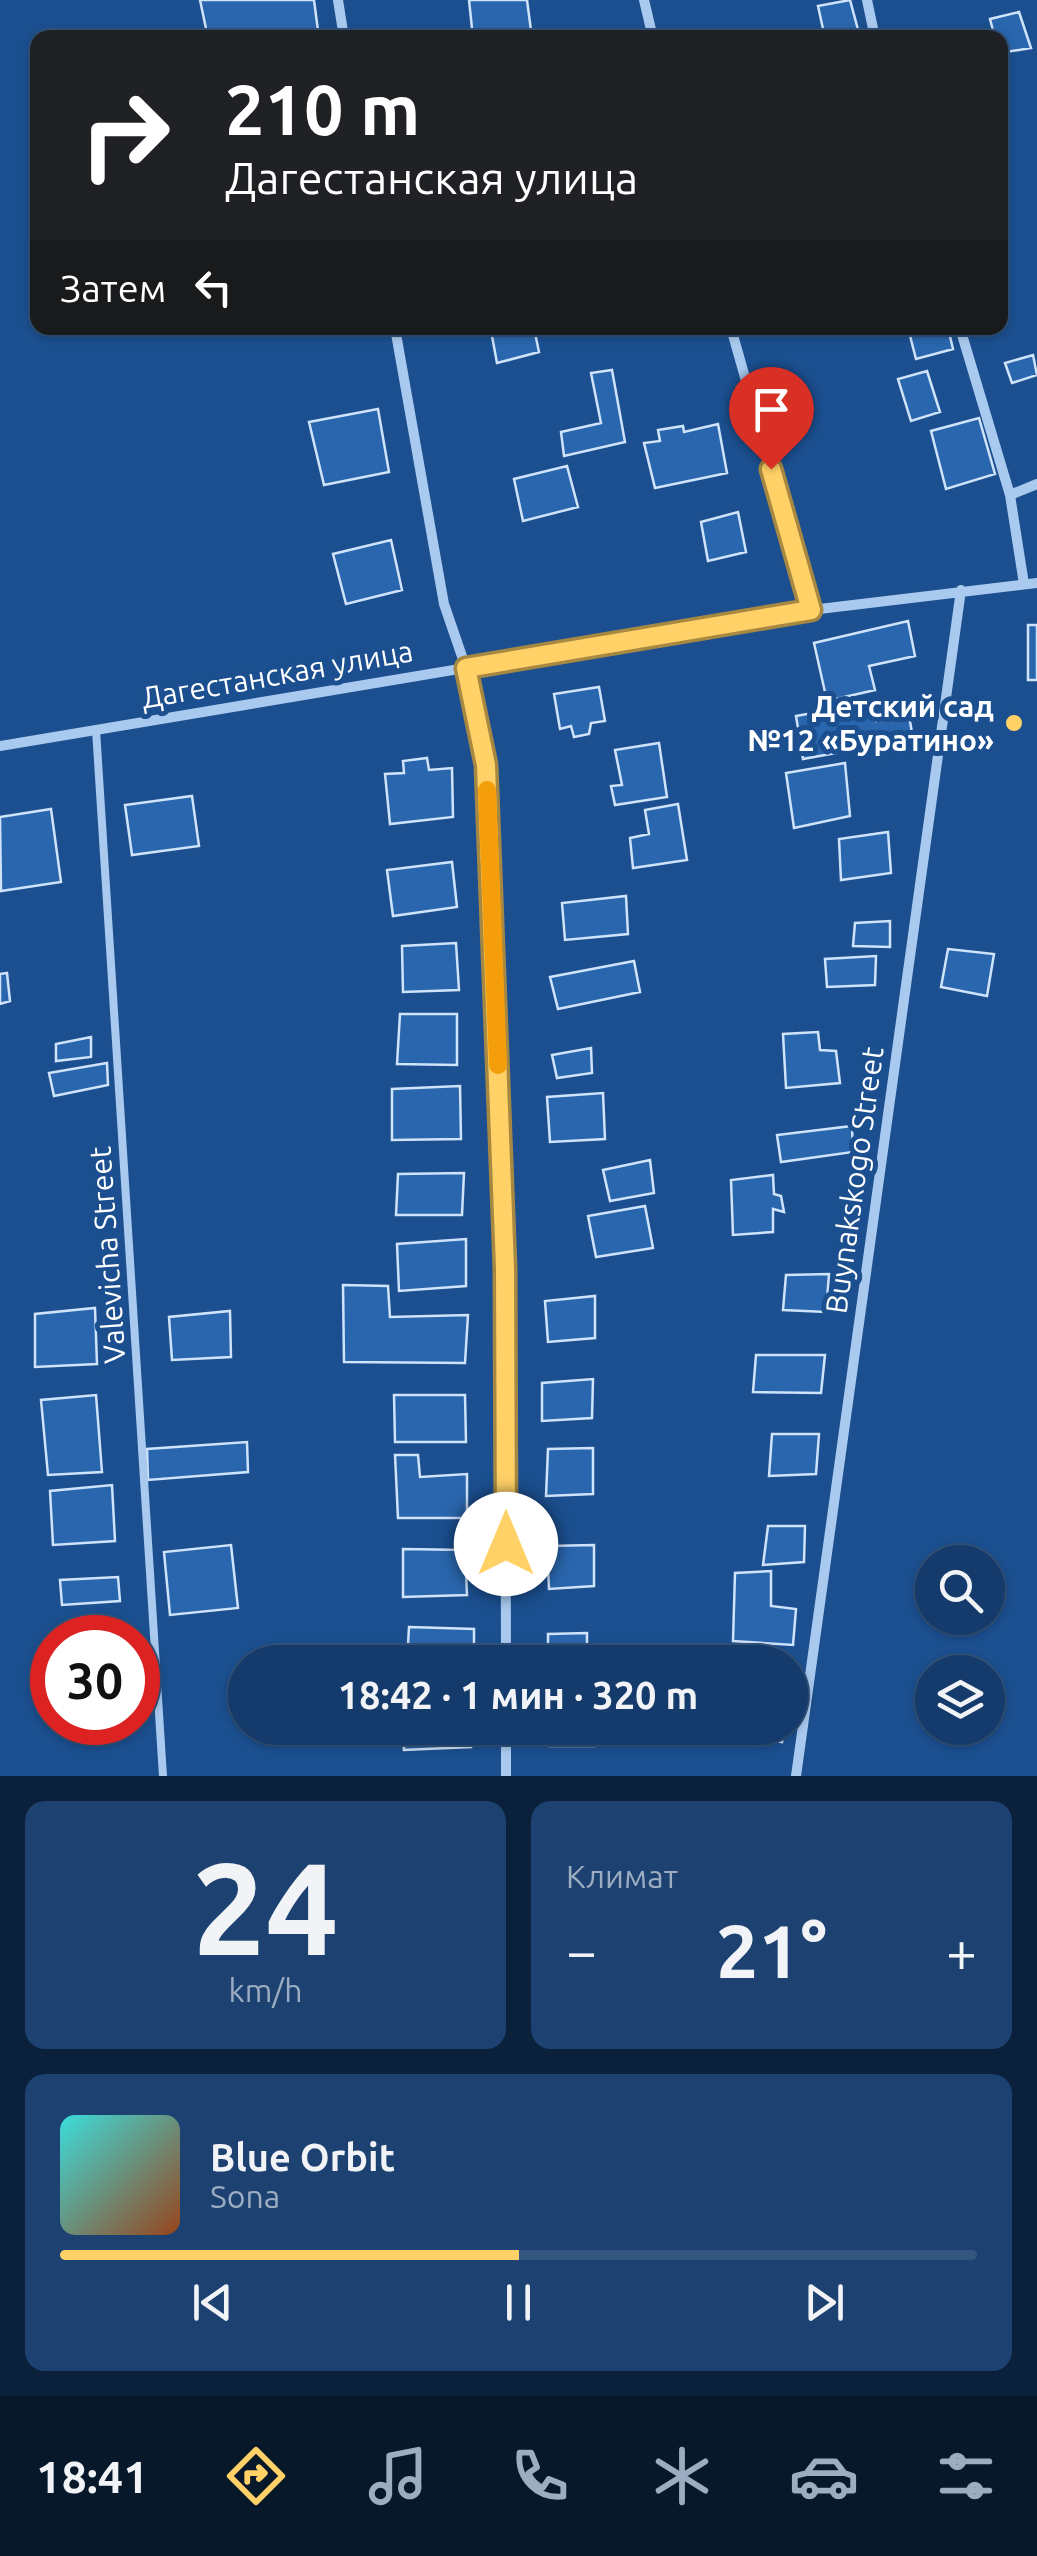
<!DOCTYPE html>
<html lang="ru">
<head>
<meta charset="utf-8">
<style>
  body { margin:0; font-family:Ubuntu,sans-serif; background:#1d4271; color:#f1f3f6; height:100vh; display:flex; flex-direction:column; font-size:38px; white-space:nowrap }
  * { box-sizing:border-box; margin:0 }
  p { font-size:32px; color:#9dadc1 }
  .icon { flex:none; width:55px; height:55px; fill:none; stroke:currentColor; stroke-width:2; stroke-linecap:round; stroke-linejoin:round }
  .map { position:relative; height:1776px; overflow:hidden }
  .details { display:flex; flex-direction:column; gap:25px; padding:25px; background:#0b203b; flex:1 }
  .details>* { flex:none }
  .guide { position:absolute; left:30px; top:30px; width:978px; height:305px; border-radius:20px; box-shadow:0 2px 8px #0004,0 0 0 2px #33557e; background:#202124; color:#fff; overflow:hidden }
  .controls { position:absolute; left:915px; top:1545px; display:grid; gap:20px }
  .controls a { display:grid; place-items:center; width:90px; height:90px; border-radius:50%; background:#143b6b; box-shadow:0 2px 8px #0004,0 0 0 2px #33557e; font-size:50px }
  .speed { position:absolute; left:30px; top:1615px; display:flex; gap:20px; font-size:50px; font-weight:700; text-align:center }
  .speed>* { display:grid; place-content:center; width:130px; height:130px; border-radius:50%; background:#143b6b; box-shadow:0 2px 8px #0004,0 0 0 2px #33557e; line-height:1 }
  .speed .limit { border:15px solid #d22; background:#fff; color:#111 }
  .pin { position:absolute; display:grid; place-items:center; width:85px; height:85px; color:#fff; margin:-102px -42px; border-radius:50% 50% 50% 0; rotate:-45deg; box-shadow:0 0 10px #0007 }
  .pin .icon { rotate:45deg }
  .me { position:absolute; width:110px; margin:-55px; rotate:0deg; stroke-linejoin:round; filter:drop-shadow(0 0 8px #0008) }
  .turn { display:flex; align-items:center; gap:35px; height:210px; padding:0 30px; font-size:45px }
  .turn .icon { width:130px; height:130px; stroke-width:2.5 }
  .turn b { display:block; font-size:70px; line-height:85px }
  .then { display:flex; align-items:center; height:95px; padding:0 30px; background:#0003; gap:20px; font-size:38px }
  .big { font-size:75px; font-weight:700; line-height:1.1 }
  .details .card { flex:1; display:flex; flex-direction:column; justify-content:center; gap:15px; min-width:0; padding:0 35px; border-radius:20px; background:#1d4271 }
  .details .dial { align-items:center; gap:0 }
  .dial b { font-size:130px; line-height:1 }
  .song { display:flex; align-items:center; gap:30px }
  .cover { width:120px; height:120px; border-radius:15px; background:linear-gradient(135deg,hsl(180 70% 55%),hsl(20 70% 35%)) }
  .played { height:10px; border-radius:5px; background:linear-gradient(90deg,#ffd166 50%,#33557e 50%) }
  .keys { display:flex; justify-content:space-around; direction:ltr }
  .heat { display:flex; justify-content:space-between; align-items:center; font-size:55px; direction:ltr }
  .details .tiles { flex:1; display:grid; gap:25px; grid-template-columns:1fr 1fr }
  .card:last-child { grid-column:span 2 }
  .trip { position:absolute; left:228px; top:1645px; width:580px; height:100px; border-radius:50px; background:#143b6b; box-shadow:0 2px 8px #0004,0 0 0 2px #33557e; font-weight:700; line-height:100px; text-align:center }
  .menu { display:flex; height:160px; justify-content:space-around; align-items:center; background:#08182b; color:#9dadc1 }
  .menu .icon { width:70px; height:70px }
  .menu .active { color:#ffd166 }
  .menu b { font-size:45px; color:#f1f3f6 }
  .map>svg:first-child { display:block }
  .building { fill:#2a66ad; stroke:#cfe3fa; stroke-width:2.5 }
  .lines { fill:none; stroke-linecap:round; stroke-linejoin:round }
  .service { stroke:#a9c9ee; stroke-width:8 }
  .minor { stroke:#a9c9ee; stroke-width:10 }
  .route-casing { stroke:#a68842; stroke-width:25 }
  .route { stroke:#ffd166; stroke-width:18 }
  .slow { stroke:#f59e0b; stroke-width:18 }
  .poi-dot { fill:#ffd166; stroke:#1b4f8f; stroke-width:4 }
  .labels { text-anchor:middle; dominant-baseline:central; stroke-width:10; stroke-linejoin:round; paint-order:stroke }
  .street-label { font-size:30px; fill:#fff; stroke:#1b4f8f }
  .poi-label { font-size:30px; font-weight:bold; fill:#fff; stroke:#1b4f8f; text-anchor:end }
</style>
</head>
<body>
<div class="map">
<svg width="1037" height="1776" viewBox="0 0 1037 1776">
  <rect width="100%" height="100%" fill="#1b4f8f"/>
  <path class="building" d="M200,0h114l5,38h-111z
    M469,0h58l5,38h-59z
    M850,0l10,37 -35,1 -7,-32z
    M1019,12l12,36 -31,5v-15h-5l-5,-19z
    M534,328l5,24 -42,11 -5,-27z
    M908,328h40l5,21 -37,10z
    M1033,355l4,20 -25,8 -7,-20z
    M612,370l13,72 -61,14 -3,-24 40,-9 -10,-50z
    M927,371l13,41 -29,9 -13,-42z
    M378,409l11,63 -65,13 -15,-63z
    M979,418l16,56 -49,15 -15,-58z
    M718,424l9,49 -72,15 -11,-45 16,-2 -2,-11 25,-4 1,6z
    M567,466l11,41 -55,14 -9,-42z
    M738,512l8,40 -38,9 -7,-39z
    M391,540l11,50 -56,14 -13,-50z
    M908,621l7,35 -46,10 6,24 -48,11 -13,-58z
    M1028,625h9v55h-9z
    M599,687l6,34 -14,2 -2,11 -15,3 -3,-11 -11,3 -6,-35z
    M873,702l3,19 33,-6 4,24 -110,20 -7,-43z
    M659,743l8,54 -52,8 -4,-19 11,-1 -7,-35z
    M427,758l2,12 23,-2 1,49 -63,7 -5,-50 19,-1 -1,-12z
    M845,763l5,53 -56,12 -8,-55z
    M192,796l7,50 -67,9 -7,-50z
    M678,804l9,56 -54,8 -3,-30 19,-4 -4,-24z
    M51,809l10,73 -60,9 -1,-74z
    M888,832l3,41 -50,7 -2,-41z
    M452,862l5,45 -64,9 -6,-46z
    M626,896l2,38 -63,6 -3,-37z
    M890,921v26l-37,-1 2,-23z
    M456,943l3,47 -56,2 -1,-46z
    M948,949l46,5 -7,42 -46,-9z
    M876,956l-1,29 -48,2 -2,-28z
    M634,961l6,31 -82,17 -8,-32z
    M7,973l3,28 -10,3v-30z
    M400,1014h57v51l-60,-1z
    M818,1032l2,18 16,1 4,32 -54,5 -3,-54z
    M91,1037v20l-35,4v-17z
    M591,1048l1,25 -35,5 -5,-23z
    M107,1063l1,22 -54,11 -5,-23z
    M460,1086l1,53 -69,1v-51z
    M603,1093l2,46 -55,3 -3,-45z
    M852,1126l1,26 -72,10 -4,-27z
    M650,1160l4,33 -44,8 -7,-31z
    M464,1173l-2,42h-66l2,-41z
    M773,1175l1,19 7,2 3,16 -11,-3v23l-40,3 -2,-55z
    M645,1206l8,42 -57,9 -8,-41z
    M466,1239v47l-67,5 -2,-47z
    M829,1274l-3,38 -43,-2 3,-35z
    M343,1285l45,1 2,31 78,-2 -3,48 -121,-1z
    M595,1296v42l-47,4 -3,-41z
    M95,1308l2,56 -62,3v-53z
    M230,1311l1,46 -59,3 -3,-43z
    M756,1355h69l-4,38 -68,-1z
    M593,1379l-1,39 -50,3v-38z
    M96,1395l6,77 -54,3 -7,-75z
    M394,1395h71l1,47h-71z
    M772,1434h47l-3,40 -47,2z
    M247,1442l1,30 -100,8 -1,-31z
    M593,1448v46l-47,2 2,-47z
    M395,1455h23l2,22 47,-3v44h-69z
    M112,1485l3,56 -62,4 -3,-54z
    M768,1526h37l-1,36 -41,3z
    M231,1545l7,63 -68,7 -6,-63z
    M594,1545v41l-45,3 -2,-43z
    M403,1549l62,1 2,45 -64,2z
    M771,1571v35l25,3 -3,36 -60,-4 2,-68z
    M118,1577l2,24 -58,4 -2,-25z
    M409,1627l65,2v33h-67z
    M587,1633v29h-39v-28z
    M403,1728h68v19l-67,3z
    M548,1728h45l1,18h-45z
    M738,1728h46l-2,14 -45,-6z"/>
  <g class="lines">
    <path class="service" d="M96,730l67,1046"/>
    <path class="minor" d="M338,0l6,38
      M644,0l9,38
      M867,0l8,38
      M395,328l49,276 22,64 21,97 18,503 1,394
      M731,328l80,282
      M960,328l50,167 14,89
      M1010,495l27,-11
      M0,746l811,-136 226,-27
      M506,1728v48
      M796,1776l165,-1186"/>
  </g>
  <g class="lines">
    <g class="route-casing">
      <path id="route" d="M506,1544l-1,-276 -19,-503 -20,-97 345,-58 -40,-141"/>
    </g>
    <use href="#route" class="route"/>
    <path class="slow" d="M487,790l11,275"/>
  </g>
  <circle class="poi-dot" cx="1014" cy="723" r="10"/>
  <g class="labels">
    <g class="street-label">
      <text transform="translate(277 674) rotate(-10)">Дагестанская улица</text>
      <text transform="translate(854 1180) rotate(-82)">Buynakskogo Street</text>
      <text transform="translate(107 1255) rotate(-94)">Valevicha Street</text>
    </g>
    <g class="poi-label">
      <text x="994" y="706">Детский сад<tspan x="994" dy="34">№12 «Буратино»</tspan></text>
    </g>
  </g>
</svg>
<div class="controls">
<a><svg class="icon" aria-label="search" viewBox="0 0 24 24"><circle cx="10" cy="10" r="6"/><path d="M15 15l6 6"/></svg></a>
<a><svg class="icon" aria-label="layers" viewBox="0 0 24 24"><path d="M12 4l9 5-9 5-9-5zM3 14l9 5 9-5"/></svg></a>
</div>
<div class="speed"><div class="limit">30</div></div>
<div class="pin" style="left:771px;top:469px;background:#d93025"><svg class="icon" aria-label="arrive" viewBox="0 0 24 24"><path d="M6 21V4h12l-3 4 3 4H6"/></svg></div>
<svg class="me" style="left:506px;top:1544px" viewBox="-20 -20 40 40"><circle r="19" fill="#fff"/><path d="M0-13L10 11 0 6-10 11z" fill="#ffd166"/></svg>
<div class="trip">18:42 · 1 мин · 320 m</div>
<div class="guide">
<div class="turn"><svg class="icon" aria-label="right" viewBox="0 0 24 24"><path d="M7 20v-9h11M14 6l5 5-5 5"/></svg><div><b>210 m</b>Дагестанская улица</div></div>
<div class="then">Затем<svg class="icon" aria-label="left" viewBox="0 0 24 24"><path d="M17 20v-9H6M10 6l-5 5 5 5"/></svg></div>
</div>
</div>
<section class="details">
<div class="tiles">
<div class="card dial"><b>24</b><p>km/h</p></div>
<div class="card"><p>Климат</p>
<div class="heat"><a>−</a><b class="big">21°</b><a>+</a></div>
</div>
<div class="card">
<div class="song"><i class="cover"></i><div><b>Blue Orbit</b><p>Sona</p></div></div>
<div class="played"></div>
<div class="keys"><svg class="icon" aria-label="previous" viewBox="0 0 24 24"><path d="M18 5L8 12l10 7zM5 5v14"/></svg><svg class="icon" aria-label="pause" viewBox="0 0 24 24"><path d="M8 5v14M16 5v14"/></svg><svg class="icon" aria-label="next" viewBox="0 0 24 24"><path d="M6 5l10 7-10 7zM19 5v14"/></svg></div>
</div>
</div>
</section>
<nav class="menu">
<b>18:41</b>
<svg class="icon active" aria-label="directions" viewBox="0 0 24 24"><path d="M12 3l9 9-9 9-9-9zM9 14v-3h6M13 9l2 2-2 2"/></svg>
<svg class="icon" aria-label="music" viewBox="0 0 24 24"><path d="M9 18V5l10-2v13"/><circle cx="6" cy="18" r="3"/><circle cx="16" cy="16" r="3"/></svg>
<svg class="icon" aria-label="phone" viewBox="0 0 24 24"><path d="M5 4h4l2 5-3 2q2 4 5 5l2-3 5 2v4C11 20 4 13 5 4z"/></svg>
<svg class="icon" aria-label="climate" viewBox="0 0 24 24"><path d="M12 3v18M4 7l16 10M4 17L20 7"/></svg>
<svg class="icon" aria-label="car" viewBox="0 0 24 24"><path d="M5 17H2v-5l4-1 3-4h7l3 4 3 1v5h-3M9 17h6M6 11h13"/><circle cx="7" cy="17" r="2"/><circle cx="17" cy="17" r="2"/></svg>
<svg class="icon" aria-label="filters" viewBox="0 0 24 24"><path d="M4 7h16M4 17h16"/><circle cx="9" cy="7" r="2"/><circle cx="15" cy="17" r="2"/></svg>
</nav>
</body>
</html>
